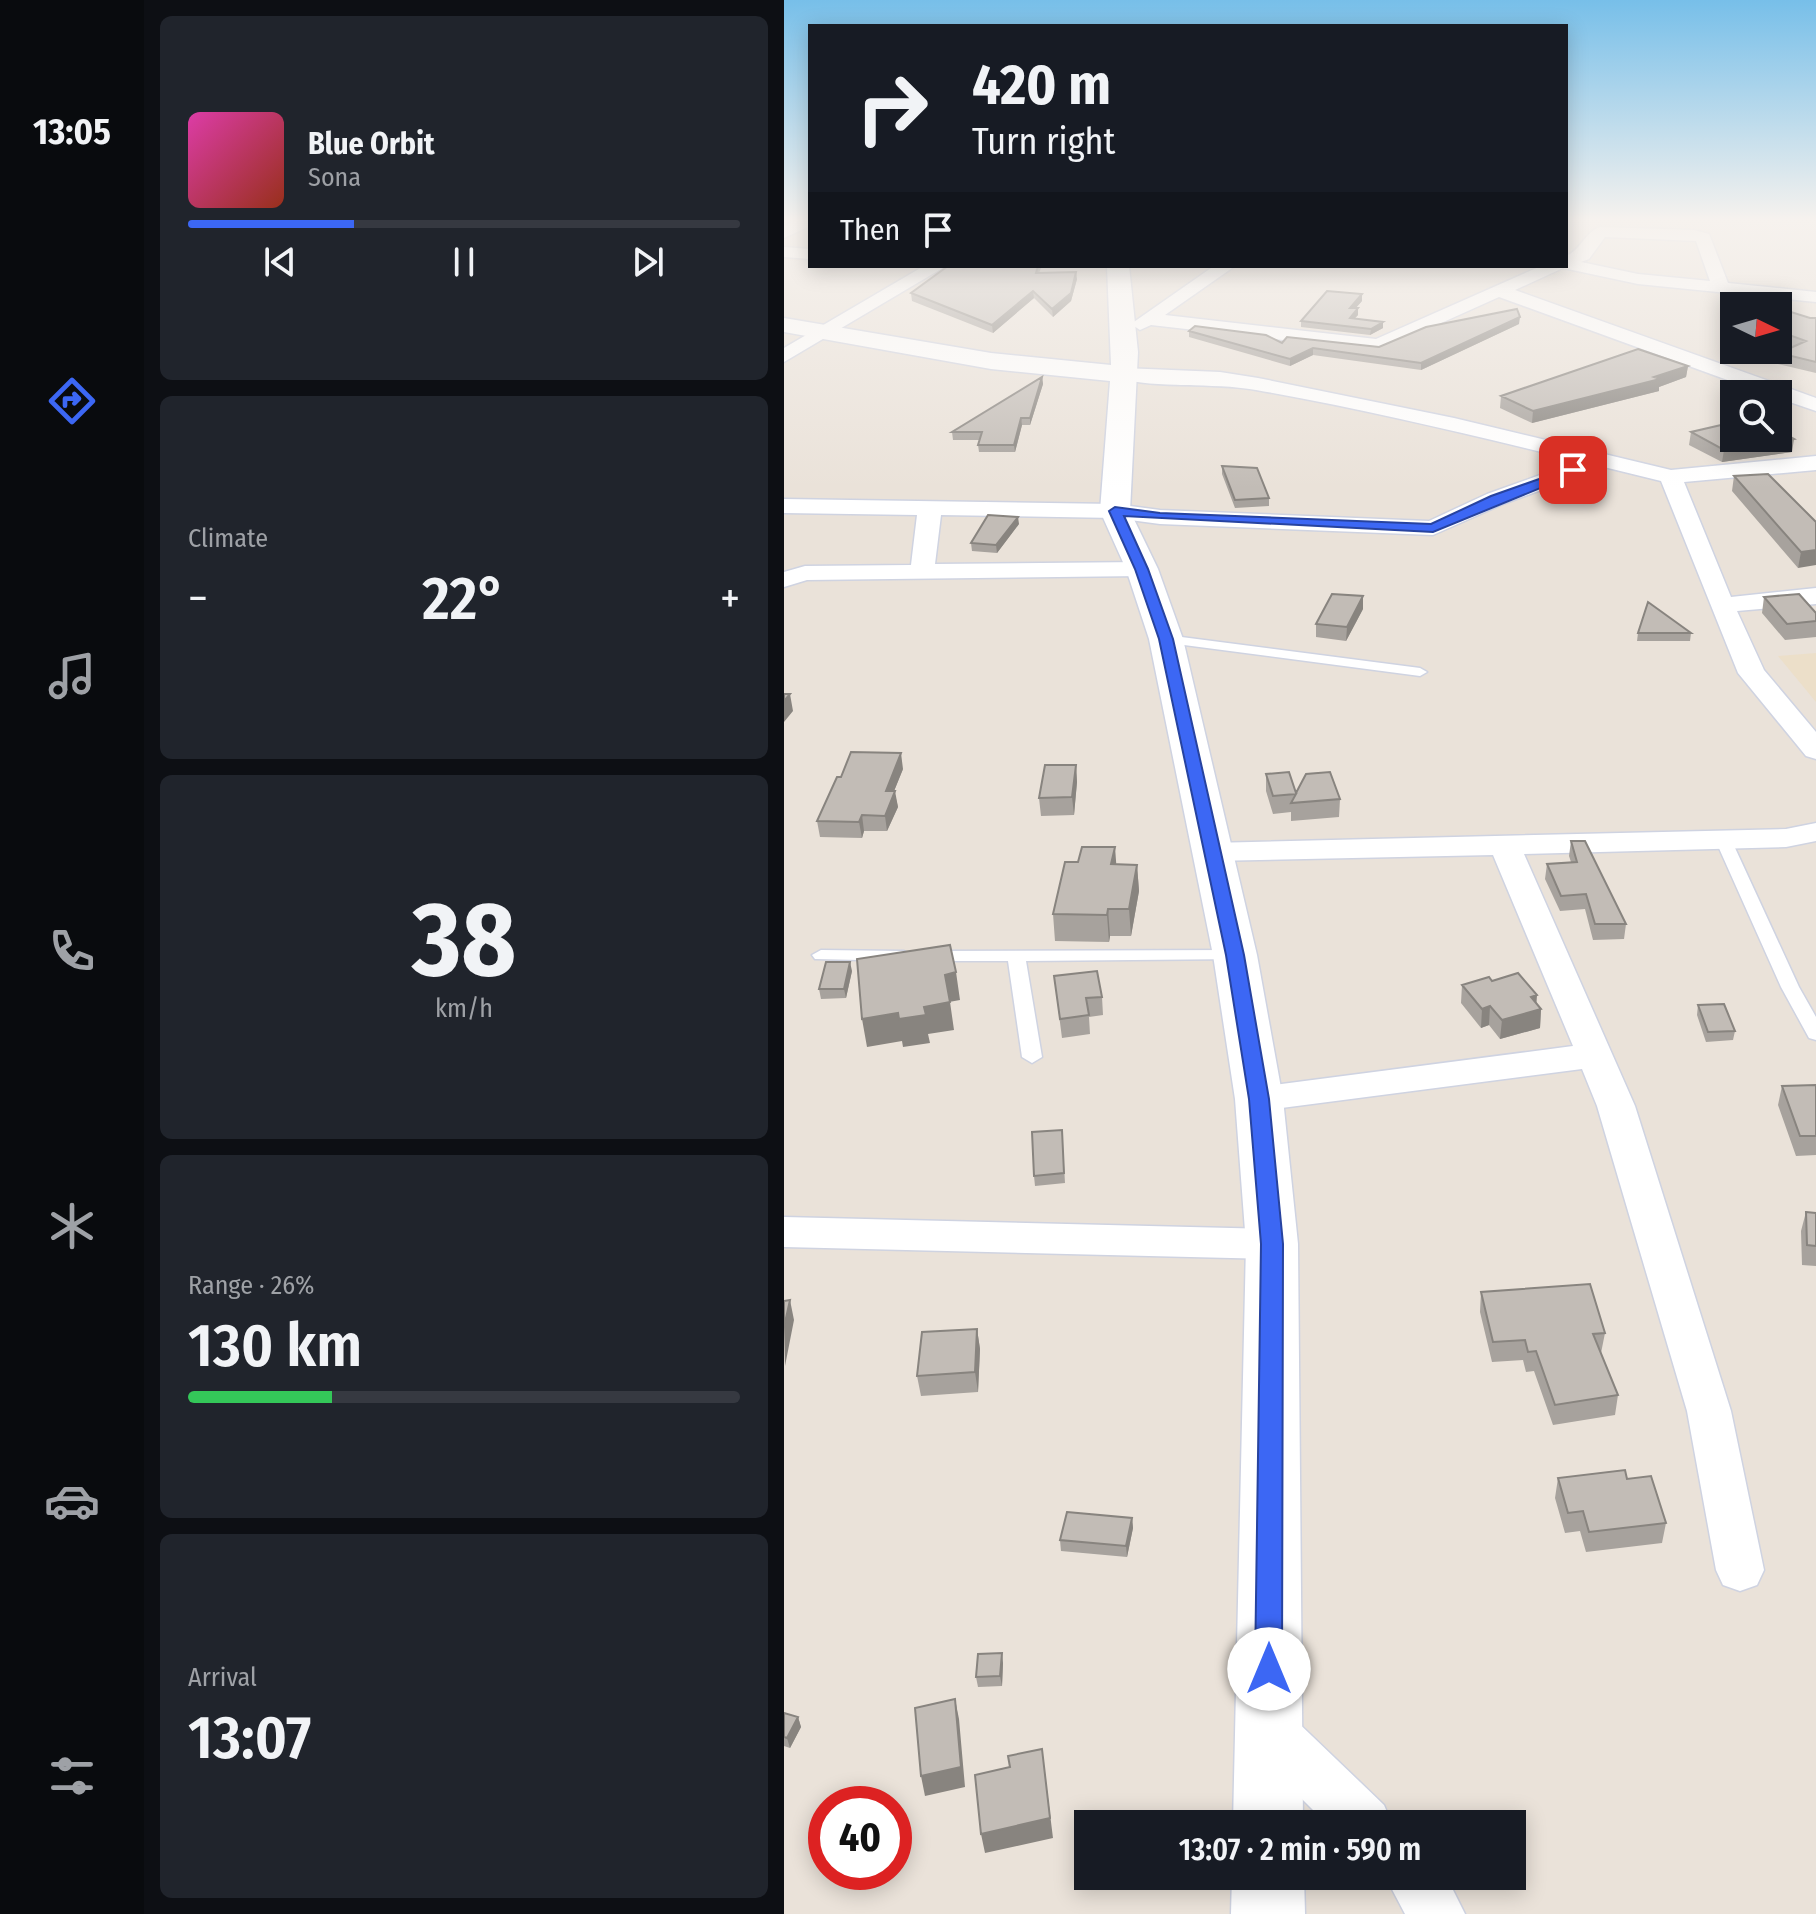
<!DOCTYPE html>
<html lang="en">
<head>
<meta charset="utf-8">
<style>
  body { margin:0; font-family:"Fira Sans Condensed",sans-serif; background:#20242c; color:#f1f3f6; height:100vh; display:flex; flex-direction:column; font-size:30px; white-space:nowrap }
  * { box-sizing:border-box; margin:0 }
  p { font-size:26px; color:#9ea1a6 }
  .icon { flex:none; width:44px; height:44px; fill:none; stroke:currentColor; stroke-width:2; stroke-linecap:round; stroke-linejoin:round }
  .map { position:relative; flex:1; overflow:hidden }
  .sheet { display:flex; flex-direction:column; gap:16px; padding:16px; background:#0d0f14; width:640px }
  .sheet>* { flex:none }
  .banner { position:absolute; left:24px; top:24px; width:760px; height:244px; border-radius:0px; box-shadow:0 4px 20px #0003; background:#171b24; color:#f1f3f6; overflow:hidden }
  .needle { width:52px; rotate:95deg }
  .tools { position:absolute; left:936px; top:292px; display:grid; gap:16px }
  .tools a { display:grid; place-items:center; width:72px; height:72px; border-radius:0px; background:#171b24; box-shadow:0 4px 20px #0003; font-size:40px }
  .speed { position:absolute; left:24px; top:1786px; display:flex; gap:16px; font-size:40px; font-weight:700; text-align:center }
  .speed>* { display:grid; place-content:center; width:104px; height:104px; border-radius:50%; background:#171b24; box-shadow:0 4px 20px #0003; line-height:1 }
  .speed .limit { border:12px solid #d22; background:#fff; color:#111 }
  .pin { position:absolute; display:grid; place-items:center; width:68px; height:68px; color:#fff; margin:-34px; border-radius:16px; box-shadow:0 4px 12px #0006 }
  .me { position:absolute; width:88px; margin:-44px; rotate:0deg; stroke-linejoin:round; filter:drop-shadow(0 0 6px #0008) }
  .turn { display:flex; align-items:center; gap:28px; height:168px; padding:0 32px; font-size:36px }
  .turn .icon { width:104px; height:104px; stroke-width:2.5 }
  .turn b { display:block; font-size:56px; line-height:68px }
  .then { display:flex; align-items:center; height:76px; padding:0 32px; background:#0003; gap:16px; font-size:30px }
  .big { font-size:60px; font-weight:600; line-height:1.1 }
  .sheet .tile { flex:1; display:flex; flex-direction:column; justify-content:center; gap:12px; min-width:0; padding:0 28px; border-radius:12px; background:#20242c }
  .sheet .dial { align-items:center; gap:0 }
  .dial b { font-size:104px; line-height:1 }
  .song { display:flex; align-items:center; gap:24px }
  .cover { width:96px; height:96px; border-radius:12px; background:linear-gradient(135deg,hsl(320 70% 55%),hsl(10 70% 35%)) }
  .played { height:8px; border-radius:4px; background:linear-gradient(90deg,#3c67f4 30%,#363941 30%) }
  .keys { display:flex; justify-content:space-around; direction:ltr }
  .heat { display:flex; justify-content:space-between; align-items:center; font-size:44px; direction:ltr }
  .charge { height:12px; border-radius:6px; background:linear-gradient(90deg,#34c759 26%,#363941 0) }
  .trip { position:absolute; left:290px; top:1810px; width:452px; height:80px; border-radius:0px; background:#171b24; box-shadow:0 4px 20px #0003; font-weight:600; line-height:80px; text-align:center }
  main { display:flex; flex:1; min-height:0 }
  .tab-bar { display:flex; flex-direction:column; width:144px; justify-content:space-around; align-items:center; background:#090b0e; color:#9ea1a6 }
  .tab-bar .icon { width:56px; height:56px }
  .tab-bar .selected { color:#3c67f4 }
  .tab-bar b { font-size:36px; color:#f1f3f6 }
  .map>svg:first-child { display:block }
  .education { fill:#ecdfc9 }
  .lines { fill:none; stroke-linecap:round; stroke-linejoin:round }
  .service-casing { stroke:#cfd3e1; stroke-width:3 }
  .minor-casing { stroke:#cfd3e1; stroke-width:3 }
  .tertiary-casing { stroke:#cfd3e1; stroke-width:3 }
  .service { fill:#fff; fill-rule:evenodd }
  .minor { fill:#fff; fill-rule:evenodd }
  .tertiary { fill:#fff; fill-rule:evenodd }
  .wall { fill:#a7a29d }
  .shaded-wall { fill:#88847f }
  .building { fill:#c2bcb6; stroke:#88847f; stroke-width:2 }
  .route { fill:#3c67f4; stroke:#27439f; stroke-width:2 }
</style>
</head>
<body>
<main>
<nav class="tab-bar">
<b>13:05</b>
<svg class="icon selected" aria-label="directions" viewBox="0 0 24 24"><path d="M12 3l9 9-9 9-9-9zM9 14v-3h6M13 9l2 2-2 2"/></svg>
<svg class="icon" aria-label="music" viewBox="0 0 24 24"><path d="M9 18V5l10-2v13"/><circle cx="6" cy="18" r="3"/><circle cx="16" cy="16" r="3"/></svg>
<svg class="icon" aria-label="phone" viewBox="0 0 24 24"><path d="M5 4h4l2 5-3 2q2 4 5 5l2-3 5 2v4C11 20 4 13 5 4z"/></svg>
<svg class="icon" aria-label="climate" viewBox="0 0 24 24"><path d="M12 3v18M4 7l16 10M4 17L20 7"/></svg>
<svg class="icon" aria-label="car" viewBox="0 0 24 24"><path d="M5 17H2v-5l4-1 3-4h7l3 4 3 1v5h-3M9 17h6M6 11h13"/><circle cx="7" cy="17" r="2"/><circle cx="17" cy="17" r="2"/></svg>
<svg class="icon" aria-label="filters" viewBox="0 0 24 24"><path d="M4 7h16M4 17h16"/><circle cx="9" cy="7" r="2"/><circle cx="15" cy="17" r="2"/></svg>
</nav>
<section class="sheet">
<div class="tile">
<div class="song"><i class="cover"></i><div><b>Blue Orbit</b><p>Sona</p></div></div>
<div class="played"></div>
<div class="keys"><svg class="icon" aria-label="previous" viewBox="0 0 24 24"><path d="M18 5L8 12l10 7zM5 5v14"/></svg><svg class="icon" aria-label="pause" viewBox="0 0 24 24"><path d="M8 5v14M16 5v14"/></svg><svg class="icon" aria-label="next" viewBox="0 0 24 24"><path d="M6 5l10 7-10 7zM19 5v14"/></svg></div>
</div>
<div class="tile"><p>Climate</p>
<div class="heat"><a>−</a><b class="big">22°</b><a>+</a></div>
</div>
<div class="tile dial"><b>38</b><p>km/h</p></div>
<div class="tile"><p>Range · 26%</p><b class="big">130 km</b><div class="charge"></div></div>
<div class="tile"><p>Arrival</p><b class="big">13:07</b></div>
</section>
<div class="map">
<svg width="1032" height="1914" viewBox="0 0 1032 1914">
  <rect width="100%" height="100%" fill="#eae2d9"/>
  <path class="education" d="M1032,653v49l-38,-46z"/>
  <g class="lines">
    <g class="service-casing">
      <path id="service" d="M382,635l254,33 7,4 -7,4 -259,-34v-6z
        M938,832l8,5 69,150 17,30v23l-7,-2 -28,-51 -67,-150z
        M37,950l83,1 9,5 -9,5 -89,-2 -3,-4z
        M451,950l9,5 -3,4 -215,2 16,96 -10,6 -10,-6 -14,-96h-78l-9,-5 9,-5z"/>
    </g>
    <g class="minor-casing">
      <path id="minor" d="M12,220h14v6l-26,12v-12z
        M816,227l94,3 15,4 19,49 88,9v10l-178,-18 -75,-16 -48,22 301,108v13l-38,-13v-4h-12l-267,-97 -120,54 -228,-26 -11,5 -9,-6 83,-58h21l-70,49 211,24 165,-73h25v-10c15,-6 20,-25 34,-29zM821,237l91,4 14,40 -72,-7 -57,-12 8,-3z
        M0,247l26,2v10l-26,-2z
        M140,266h22l-162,96v-14z
        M339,368l97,4 38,6 196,40 217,52 145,-14v14l-132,12 47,115 85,-9v16l-79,7 27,59 52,62v27l-10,-3 -68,-83 -77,-192 -57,-14 -101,37 -70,31 -273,-11 -45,-6 -174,-3 -6,49 207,-2 12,7 -12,7 -335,4 -23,7v-15l21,-6 106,-1 6,-50 -133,-2v-14l331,5 45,6 269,11 58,-27 92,-33c-107,-26 -215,-52 -323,-71 -45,-8 -97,-1 -140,-12l-3,-4z
        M1032,823v18l-30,6 -262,7 111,252 96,305 33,159 -7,15 -17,6 -17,-6 -7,-15 -29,-159 -90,-305 -15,-37 -323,42 -13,-3 -6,-9 6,-9 13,-3 314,-41 -80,-191 -283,6 -11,-2 -5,-7 5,-7 11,-2 576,-14z
        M0,1217l488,12 14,5 6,10 -6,10 -14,5 -488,-12z
        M485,1706l19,7 96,92 8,19h-65l-77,-77 -7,-17 7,-17z
        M601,1876h61l19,38h-60z"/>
    </g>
    <g class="tertiary-casing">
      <path id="tertiary" d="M323,266h22l9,86 -8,159 28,58 25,70 74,316 26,144 15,145 5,580h-70l13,-580 -11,-145 -22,-144 -64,-316 -23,-70 -26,-58 10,-130 -119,-12 -207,-37v-14l207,35 120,12z
        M448,1876h72l1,38h-74z"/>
    </g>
    <use href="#service" class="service"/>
    <use href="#minor" class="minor"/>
    <use href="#tertiary" class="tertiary"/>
  </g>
  <path class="wall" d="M164,266h94l-3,7 38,6 -6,22 -18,16 -19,-19 -41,35 -81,-32 -1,-8z
    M578,301l-6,7h2v7l-3,3 28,10 -13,7 -69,-8v-6z
    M994,308l32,10h6v55l-38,-9 1,-11 14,-6 -15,-6z
    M735,324l-98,46 -108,-15 -23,11 -101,-29v-6l93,12 97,4z
    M904,366l-2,11 -27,10v4l-127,32 -32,-15 1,-12z
    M258,377l1,7 -13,41h-8l-7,27h-36l-1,-7 2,-5h-27l-1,-8z
    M907,432l101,20 -70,10 -33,-17z
    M438,466l47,32v8l-34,2 -13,-34z
    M950,476l82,46 -18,46 -66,-77z
    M235,524l-22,29 -25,-2 -1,-8z
    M980,597l52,16v24l-31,3 -23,-27z
    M579,609l-17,32 -30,-4v-13z
    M854,633h53l-1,8h-53z
    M292,765l1,17 -3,33 -33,1 -2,-18z
    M119,769l-9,22 4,16 -11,24h-23l-2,7 -42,-1 -3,-16z
    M482,774l30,19 44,6 -1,18 -48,4v-9l-18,2 -7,-23z
    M787,841l55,83 -2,15 -31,1 -8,-31 -25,2 -15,-32 2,-15 24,-2 -2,-6z
    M332,864l21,1 2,26 -8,45h-21l-1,6 -54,-1 -2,-27z
    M68,971l-6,27 -25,1 -2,-10z
    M270,976l48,21 1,18 -14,2 1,17 -28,4z
    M708,981l45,22 4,6 -1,19 -40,11 -11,-14 -8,3 -20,-25 1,-18z
    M914,1005l37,26 -2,9 -27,2 -9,-27z
    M1032,1085v70l-20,1 -18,-51 4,-19z
    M278,1130l3,53 -30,3 -1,-10z
    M1022,1212l10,1v53l-14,-1 -1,-34z
    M697,1292l124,41 -4,20 17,42 -3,20 -62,10 -19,-54 -8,1 -3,-12 -31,2 -12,-50z
    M193,1329l3,20 -2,43 -57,4 -4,-20z
    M774,1478l69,1 39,44 -4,20 -76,9 -6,-21 -15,2 -10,-35z
    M348,1518l1,10 -6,29 -66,-6 -1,-11z
    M219,1663l-1,23 -24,1 -2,-10z
    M0,1713l14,4 3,10 -11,21 -6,-2z"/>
  <path class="shaded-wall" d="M292,272l1,7 -6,22 -18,16 -1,-8z
    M249,291l1,7 -41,35 -1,-8z
    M578,294v7l-12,13v-6z
    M574,308v7l-9,9 1,-6z
    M736,317l-1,7 -98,46v-7z
    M599,322v6l-13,7 1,-6z
    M529,348v7l-23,11v-7z
    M904,366l-2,11 -27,10v4l-127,32 1,-12 121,-34z
    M258,377l1,7 -13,41v-7z
    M237,418l1,7 -7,27 -1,-7z
    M1010,439l-2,13 -70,10 2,-12z
    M234,517l1,7 -22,29 -1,-8z
    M1032,550v15l-18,3 3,-16z
    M579,596v13l-17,32 1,-14z
    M6,694l3,17 -9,11v-21z
    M117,753l2,16 -15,37 -2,-15z
    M292,765l1,17 -3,33 -2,-18z
    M111,791l3,16 -11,24 -2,-15z
    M78,815l2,16 -2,7 -3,-16z
    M331,847l2,27 -6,-10z
    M353,865l2,26 -8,45 -2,-27z
    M324,909l2,27 -1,6 -2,-27z
    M66,962l2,9 -6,27 -2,-9z
    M172,972l4,28 -11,2 -4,-27z
    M753,995l-1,15 5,-1 -1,19 -40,11 2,-19 29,-23z
    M166,1002l4,28 -26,4 2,9 -27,4 -1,-6 -35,6 -5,-28z
    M706,1006l-1,19 -8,3 1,-19z
    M6,1300l4,20 -9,46 -1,-39z
    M193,1329l3,20 -2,43 -3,-20z
    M348,1518l1,10 -6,29 -1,-11z
    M218,1653l1,10 -1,23 -2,-10z
    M171,1699l4,20 6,68 -40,9 -4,-20z
    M14,1717l3,10 -11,21 -3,-10z
    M258,1749l11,89 -68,15 -4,-19z"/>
  <path class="building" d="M164,266h90l-2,7 40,-1 -5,21 -19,16 -19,-18 -41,34 -81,-32z
    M543,291l35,3 -12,14h8l-8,10 33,4 -12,7 -70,-8z
    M964,299l24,7h-27z
    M994,308l32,10h6v44l-37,-9 27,-12 -28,-10z
    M733,309l3,8 -99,46 -108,-15 -23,11 -101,-28 6,-5 71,9 16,8 5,-6 92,10 47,-20z
    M854,349l50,17 -34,11 6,2 -127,32 -32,-15z
    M258,377l-12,41h-9l-7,27h-36l4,-13h-30z
    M950,422v16h44v-8l16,9 -70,11 -33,-18z
    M438,466l35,2 12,30 -34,2z
    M984,474l48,48v28l-15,2 -67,-76z
    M204,515l30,2 -22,28 -25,-2z
    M548,594l31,2 -16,31 -31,-3z
    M1015,594l17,19v8l-29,3 -23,-27z
    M864,602l43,31h-53z
    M0,694h6l-6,7z
    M67,752l50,1 -15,38h9l-10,25 -23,-1 -3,7 -42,-1 20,-44h4z
    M261,765h31l-4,32 -33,1z
    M505,772l7,21 10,-19 24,-2 10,27 -49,4 5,-9 -23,2 -7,-22z
    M787,841h14l41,83h-31l-9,-30 -25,2 -14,-32 30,-2z
    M298,847h33l-4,17 26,1 -8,44h-21l-1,6 -54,-1 12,-52h13z
    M166,945l6,27 -11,3 5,27 -26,5 2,8 -27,4 -1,-6 -36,6 -5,-60z
    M42,962h24l-6,27h-25z
    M313,971l5,26 -16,1 3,17 -29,4 -6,-43z
    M734,973l19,22 -6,2 10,12 -39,11 -12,-14 -8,3 -20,-24 27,-8 3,4z
    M940,1004l11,27 -27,1 -10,-27z
    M1032,1085v51h-16l-18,-50z
    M278,1130l2,43 -30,3 -2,-44z
    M1022,1212l10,1v33l-9,-1z
    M806,1284l15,49 -12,1 25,61 -63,10 -19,-54 -8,1 -3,-12 -32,2 -12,-50z
    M6,1300l-6,27v-26z
    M193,1329l-2,43 -58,4 5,-44z
    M841,1470l2,9 24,-3 15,47 -77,9 -6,-21 -15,2 -10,-35z
    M283,1512l65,6 -6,28 -66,-6z
    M218,1653l-2,23 -24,1 2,-23z
    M171,1699l6,68 -40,9 -6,-68z
    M0,1713l14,4 -11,21 -3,-1z
    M258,1749l8,69 -69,16 -6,-59 35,-8 -2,-11z"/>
  <linearGradient id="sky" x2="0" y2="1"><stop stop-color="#77bfe9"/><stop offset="0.45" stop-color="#f6f2ee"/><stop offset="1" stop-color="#f6f2ee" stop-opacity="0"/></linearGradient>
  <rect width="1032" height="488" fill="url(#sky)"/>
  <path class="route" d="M789,467l6,3 -2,3 -144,59 -309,-16 24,53 25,70 71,316 25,144 14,145 -1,425 -4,9 -9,3 -10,-3 -4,-9 6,-425 -12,-145 -23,-144 -67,-316 -24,-70 -26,-58 6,-4 45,6 271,11 60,-28z"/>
</svg>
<div class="tools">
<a><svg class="needle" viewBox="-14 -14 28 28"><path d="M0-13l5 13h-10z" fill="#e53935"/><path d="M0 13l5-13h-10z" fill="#9ea1a6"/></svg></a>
<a><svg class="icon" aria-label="search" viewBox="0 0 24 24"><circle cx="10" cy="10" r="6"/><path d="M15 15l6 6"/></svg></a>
</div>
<div class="speed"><div class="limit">40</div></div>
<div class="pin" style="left:789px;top:470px;background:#d93025"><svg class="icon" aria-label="arrive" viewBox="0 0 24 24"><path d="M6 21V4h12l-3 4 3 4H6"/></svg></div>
<svg class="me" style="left:485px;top:1669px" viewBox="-20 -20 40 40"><circle r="19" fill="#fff"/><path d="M0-13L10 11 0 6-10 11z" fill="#3c67f4"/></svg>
<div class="trip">13:07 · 2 min · 590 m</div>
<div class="banner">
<div class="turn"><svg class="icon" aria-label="right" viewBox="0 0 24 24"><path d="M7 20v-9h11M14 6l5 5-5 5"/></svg><div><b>420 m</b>Turn right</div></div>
<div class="then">Then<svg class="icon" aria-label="arrive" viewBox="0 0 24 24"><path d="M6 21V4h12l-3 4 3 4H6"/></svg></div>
</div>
</div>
</main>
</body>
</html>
